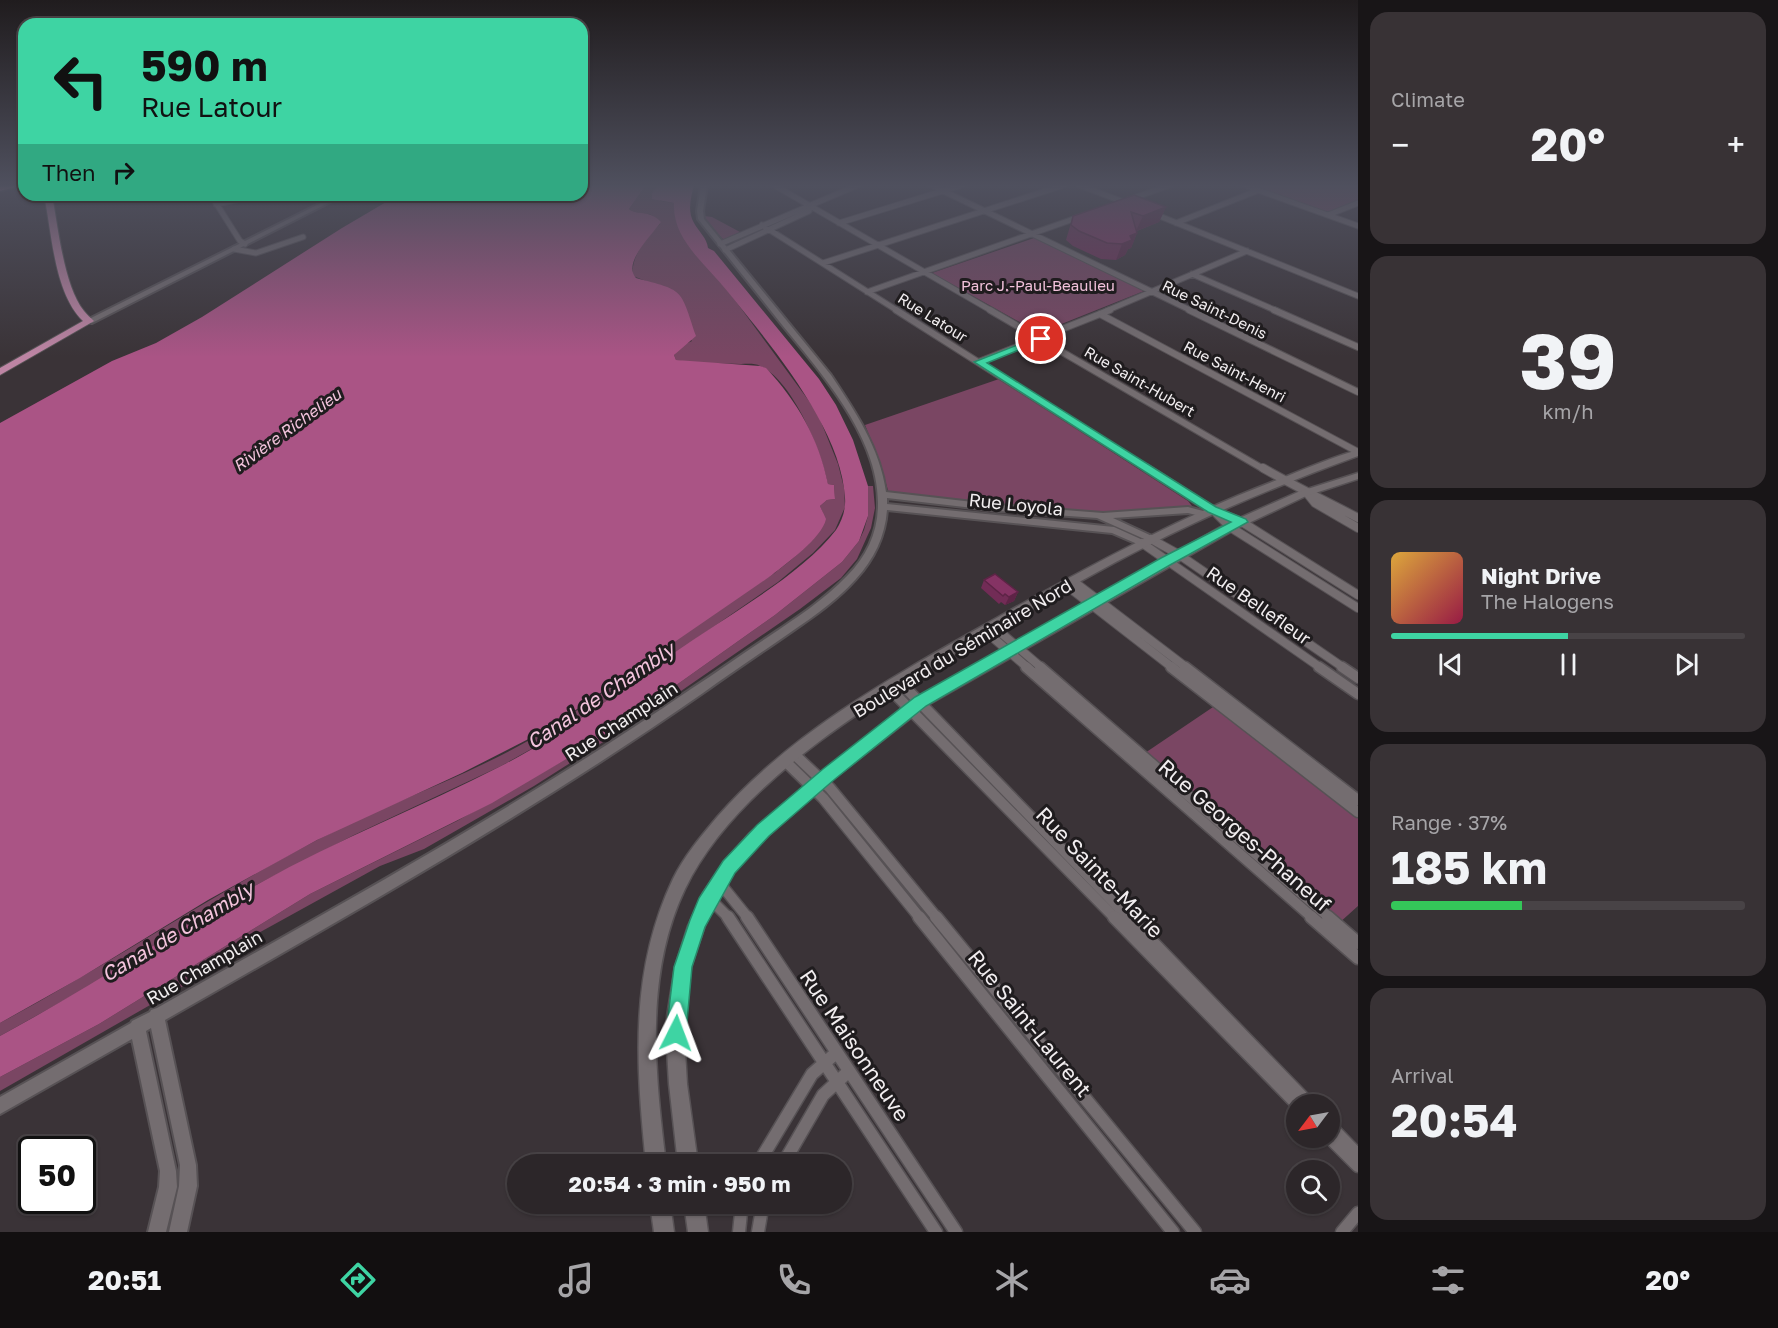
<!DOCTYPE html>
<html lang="en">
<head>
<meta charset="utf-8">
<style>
  body { margin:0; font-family:"Golos Text",sans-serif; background:#383235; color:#f1f3f6; height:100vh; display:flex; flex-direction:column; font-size:22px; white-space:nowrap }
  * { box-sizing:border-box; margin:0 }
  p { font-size:20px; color:#a6a5a8 }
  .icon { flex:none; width:33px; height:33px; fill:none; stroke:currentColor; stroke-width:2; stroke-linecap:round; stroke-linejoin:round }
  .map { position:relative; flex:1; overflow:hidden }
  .side { display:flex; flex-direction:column; gap:12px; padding:12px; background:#181517; width:420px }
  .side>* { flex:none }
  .guide { position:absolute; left:18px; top:18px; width:570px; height:183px; border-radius:18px; box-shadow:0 2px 4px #0004,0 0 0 2px #484346; background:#3ed4a3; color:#111; overflow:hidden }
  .needle { width:39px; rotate:238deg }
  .fabs { position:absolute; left:1286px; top:1094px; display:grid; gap:12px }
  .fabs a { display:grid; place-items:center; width:54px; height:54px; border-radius:50%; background:#2c2629; box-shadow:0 2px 4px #0004,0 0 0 2px #484346; font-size:30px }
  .speed { position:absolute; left:18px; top:1136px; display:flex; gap:12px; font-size:30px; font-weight:700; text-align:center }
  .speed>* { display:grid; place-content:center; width:78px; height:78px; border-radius:50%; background:#2c2629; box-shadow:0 2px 4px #0004,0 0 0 2px #484346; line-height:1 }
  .speed .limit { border:3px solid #111; border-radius:9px; background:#fff; color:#111 }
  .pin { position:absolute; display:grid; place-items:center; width:51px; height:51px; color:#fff; margin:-26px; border:3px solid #fff; border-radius:50%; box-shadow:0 2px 6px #0007 }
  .me { position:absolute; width:66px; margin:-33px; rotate:3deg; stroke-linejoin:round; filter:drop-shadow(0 0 4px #0008) }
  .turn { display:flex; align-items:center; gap:21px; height:126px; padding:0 24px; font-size:27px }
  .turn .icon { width:78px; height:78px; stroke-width:2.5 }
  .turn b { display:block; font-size:42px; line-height:51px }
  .then { display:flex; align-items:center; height:57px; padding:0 24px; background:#0003; gap:12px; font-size:22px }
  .big { font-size:45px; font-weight:700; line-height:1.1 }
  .side .widget { flex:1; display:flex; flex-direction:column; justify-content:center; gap:9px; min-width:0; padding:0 21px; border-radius:18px; background:#383235 }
  .side .dial { align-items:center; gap:0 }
  .dial b { font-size:78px; line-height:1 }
  .song { display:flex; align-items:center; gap:18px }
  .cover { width:72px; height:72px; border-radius:9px; background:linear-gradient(135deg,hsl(40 70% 55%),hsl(340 70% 35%)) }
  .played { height:6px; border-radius:3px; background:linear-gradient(90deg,#3ed4a3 50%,#484346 50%) }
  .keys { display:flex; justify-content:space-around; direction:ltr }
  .heat { display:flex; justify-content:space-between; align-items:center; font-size:33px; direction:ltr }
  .charge { height:9px; border-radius:4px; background:linear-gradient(90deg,#34c759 37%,#484346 0) }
  .trip { position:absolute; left:507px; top:1154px; width:345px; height:60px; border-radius:30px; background:#2c2629; box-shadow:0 2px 4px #0004,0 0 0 2px #484346; font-weight:700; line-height:60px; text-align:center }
  .menu { display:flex; height:96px; justify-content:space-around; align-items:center; background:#120f10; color:#a6a5a8 }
  .menu .icon { width:42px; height:42px }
  .menu .active { color:#3ed4a3 }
  .menu b { font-size:27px; color:#f1f3f6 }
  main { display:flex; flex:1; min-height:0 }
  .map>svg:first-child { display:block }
  .green { fill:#7a4663 }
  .water { fill:#aa5485 }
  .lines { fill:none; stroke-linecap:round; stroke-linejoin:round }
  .minor-far4-casing { stroke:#575255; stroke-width:7 }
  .minor-far3-casing { stroke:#575255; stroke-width:8 }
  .minor-far2-casing { stroke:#575255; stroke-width:10 }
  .minor-far1-casing { stroke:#575255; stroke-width:13 }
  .minor-casing { stroke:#575255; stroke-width:15 }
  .tertiary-casing { stroke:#575255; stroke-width:4 }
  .secondary-casing { stroke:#575255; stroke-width:3 }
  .primary-casing { stroke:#575255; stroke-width:2 }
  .motorway-casing { stroke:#575255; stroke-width:3 }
  .minor-far4 { stroke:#746d70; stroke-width:5 }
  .minor-far3 { stroke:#746d70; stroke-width:6 }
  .minor-far2 { stroke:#746d70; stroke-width:8 }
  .minor-far1 { stroke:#746d70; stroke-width:10 }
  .minor { stroke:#746d70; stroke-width:12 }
  .tertiary { fill:#746d70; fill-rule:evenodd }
  .secondary { fill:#746d70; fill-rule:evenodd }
  .primary { fill:#be85a4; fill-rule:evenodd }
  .motorway { fill:#f095c7; fill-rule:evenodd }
  .wall { fill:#722c56 }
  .shaded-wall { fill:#5d2446 }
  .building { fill:#853364; stroke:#5d2446; stroke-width:1.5 }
  .route { fill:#3ed4a3; stroke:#288a6a; stroke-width:1.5 }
  .labels { text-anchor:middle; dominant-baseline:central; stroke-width:6; stroke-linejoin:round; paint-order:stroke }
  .far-park-label { font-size:15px; fill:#f2c2db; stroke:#1f1c1e }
  .far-street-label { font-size:15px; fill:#f2eef0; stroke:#1f1c1e }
  .far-water-label { font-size:16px; font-style:italic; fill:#f4c4dd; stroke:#1f1c1e }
  .street-label { font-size:18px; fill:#f2eef0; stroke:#1f1c1e }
  .water-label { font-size:20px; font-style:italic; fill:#f4c4dd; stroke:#1f1c1e }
  .near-street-label { font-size:21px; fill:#f2eef0; stroke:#1f1c1e }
</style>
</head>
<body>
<main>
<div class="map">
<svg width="1358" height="1232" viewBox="0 0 1358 1232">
  <rect width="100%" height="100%" fill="#3a3337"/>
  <path class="green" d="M646,185h12l-6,8 9,8 13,2 15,43 40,46 88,120 21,52 6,24 1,19 -10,23 -22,23 -35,29 -218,151 -59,33 -147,69 -94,48 -149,91 -111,62v-13c108,-58 210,-127 319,-184 74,-39 157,-65 229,-110 77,-48 147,-107 224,-154 14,-11 54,-40 51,-60 0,-3 -2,-6 -3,-9l7,-6 8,-1 -1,-14 -6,-1c-6,-32 -36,-105 -68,-118 -5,-3 -13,-2 -19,-2 -21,-1 -44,0 -65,-4l-2,-5 7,-9 11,-5 -46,-60 -13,-5c-3,-19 14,-39 27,-52 -8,-16 -21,-7 -31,-15z
    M1244,185h114v18l-30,12z
    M704,216l8,1 28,15 -16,8 -13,-12z
    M1034,238l110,53 -105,42 -107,-60z
    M999,379l189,122 4,5 -4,4 -86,3 -46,-2 -167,-17 -9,-32 -15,-37z
    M868,486h5l2,22 -4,20 -14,31 -16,19 -41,31 -148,102 -118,75 -110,63 -44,17 -145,80 -18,14 -4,9 -213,122v-14l99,-53 211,-130 147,-73 118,-67 62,-41 138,-98 67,-53 17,-21 5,-11 4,-14z
    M1219,703l139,109v94l-20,18 -196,-169z"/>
  <path class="water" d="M582,185h64l-17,24c9,7 20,0 32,13 -9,13 -39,41 -25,56 48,13 44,9 60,58l-22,19 2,5 84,6 6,2c31,33 53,71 62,116l6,1 1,14 -8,1 -7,6 6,13c-4,19 -39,44 -54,56l-224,154 -86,44 -145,67 -109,60 -128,78 -80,45v-600l112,-62 44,-18 46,-26 140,-89 56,-33h184z
    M658,185h36c-3,12 -7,26 0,38 5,9 13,15 14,25l6,3 105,128 17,26 17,35 15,46v30l-9,25 -17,21 -67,53 -138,98 -62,41 -83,49 -182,91 -211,130 -99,53v-41c89,-48 172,-104 260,-153 78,-44 161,-76 241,-117 67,-34 126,-81 189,-124 45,-31 113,-69 146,-112 6,-9 10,-21 9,-32 -3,-69 -75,-154 -117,-206 -22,-28 -56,-52 -54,-89l-22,-4v-6z"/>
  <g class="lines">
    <g class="minor-far4-casing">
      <path id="minor-far4" d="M774,185l218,126
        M931,185l261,126
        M1079,185l50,19
        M1244,185l114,41
        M211,195l29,46 5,3
        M1128,200l42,-15
        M216,204l45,-9
        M1152,213l206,83
        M1328,215l30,-12
        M839,223l123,-38
        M1176,223l83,-33
        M762,225l136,86
        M720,244l138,-59
        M234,249l22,4 47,-16
        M725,250l84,-39 1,-5
        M823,263l241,-78
        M1192,274l85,37
        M867,292l215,-76
        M1106,311l141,-60"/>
    </g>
    <g class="minor-far3-casing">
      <path id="minor-far3" d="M896,310l252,160
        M990,310l275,160
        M1189,310l169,82
        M1274,310l84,37
        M1100,314l258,138
        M979,362l131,-52"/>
    </g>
    <g class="minor-far2-casing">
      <path id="minor-far2" d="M1146,468l66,42 30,12 116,73
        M1263,468c31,18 63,33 95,50
        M1307,493l8,10 43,25
        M1217,514l13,13 128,81
        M1151,539l27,15 166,114
        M1142,543l179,125
        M1073,581l114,87
        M1066,585l107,83
        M993,626l49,42
        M984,630l44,38"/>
    </g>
    <g class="minor-far1-casing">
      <path id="minor-far1" d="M1026,667l287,251
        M1040,667l290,251
        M1171,667l187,145
        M1185,667l173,133
        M1319,667l39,27
        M1342,667l16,11
        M899,681l230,237
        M888,687l227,231
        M795,755l35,33 107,130
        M786,762l37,36 97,120
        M719,882l29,36
        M709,898l20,20"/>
    </g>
    <g class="minor-casing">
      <path id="minor" d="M728,917l208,315
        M747,917l209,315
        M919,917l254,315
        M936,917l259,315
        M1114,917l183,187
        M1128,917l181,187
        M1311,917l47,41
        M1328,917l30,26
        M1329,1125l29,30
        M1329,1137l29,29
        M758,1164l54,-90 24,-21
        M783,1164l40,-69 26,-24
        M739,1232l3,-29
        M758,1232l5,-29
        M1342,1232l16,-19"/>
    </g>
    <g class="tertiary-casing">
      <path id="tertiary" d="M701,185h6l-4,26 1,8 127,156c24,36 49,73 55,117l113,13 104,8 85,-6 19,5 2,2 -5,3 -16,-4 -75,5 41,19 2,2 -5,3 -54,-24 -98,-7 -112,-13v6l227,23 31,14 2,2 -5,3 -30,-13 -225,-23c-2,27 -13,49 -31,69 -22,25 -51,43 -78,62 -25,17 -50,34 -75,52 -172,120 -356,223 -538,327l31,145 1,21 -10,46h-18l10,-46 1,-21 -29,-137 -5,3 30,140 1,16 -11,45h-18l11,-45 1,-16 -28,-132 -132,75v-17l131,-74 1,-2 18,-9 1,-2 6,-2c181,-102 363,-202 534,-319 26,-17 51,-35 77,-52 28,-19 56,-37 79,-61 20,-20 31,-44 31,-72 1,-68 -59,-133 -99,-183 -27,-34 -54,-68 -81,-102l-1,-8z
        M337,195h7l-252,128 -7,-2z"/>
    </g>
    <g class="secondary-casing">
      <path id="secondary" d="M1358,450v6c-71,26 -140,54 -207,88 -51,25 -100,54 -149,82 -106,61 -263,150 -317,263 -41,86 -30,184 -19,275h-20c-10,-99 -17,-192 27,-285 11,-23 29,-44 45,-63 79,-90 189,-147 291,-205 90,-50 179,-98 276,-134 24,-10 48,-20 73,-27z
        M1358,473v6l-52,17 -72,34 -308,176 -99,78 -68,60 -25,28 -19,31 -11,25 -13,39 -6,49v34l2,34 11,80h-20l-9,-80 -2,-34v-34l8,-49 13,-41 15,-33 21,-31 25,-28 68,-58 99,-78 310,-174 72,-32z
        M650,1203h20l4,29h-20z
        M684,1203h20l4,29h-20z"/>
    </g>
    <g class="primary-casing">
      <path id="primary" d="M44,195h8c6,31 12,92 32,116 3,4 7,7 10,10l-94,54v-7l83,-47c-29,-28 -31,-88 -39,-126z"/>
    </g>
    <g class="motorway-casing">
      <path id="motorway" d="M9,185h15l-24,6v-4z"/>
    </g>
    <use href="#minor-far4" class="minor-far4"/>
    <use href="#minor-far3" class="minor-far3"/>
    <use href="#minor-far2" class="minor-far2"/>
    <use href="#minor-far1" class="minor-far1"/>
    <use href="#minor" class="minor"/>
    <use href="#tertiary" class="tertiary"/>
    <use href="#secondary" class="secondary"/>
    <use href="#primary" class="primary"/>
    <use href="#motorway" class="motorway"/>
  </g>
  <path class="wall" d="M1166,207l-7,15 -22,9v2l-6,15 -3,1 -3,6 -9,5 -15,-1 -28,-13 -7,-6 7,-24z
    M984,580l34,12 -4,9 -9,4 -4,-3 -2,2 -18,-16z"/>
  <path class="shaded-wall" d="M1166,207l-7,15 -23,9 7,-15z
    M1137,233l-6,15 -3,1 -3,6 -9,5 6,-16 8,-8z
    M1018,592l-4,9 -9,4 4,-8z"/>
  <path class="building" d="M1134,195l32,12 -23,9 -12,-4 6,21 -7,3 2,4 -10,4 -15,-1 -28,-12 -8,-6 2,-9z
    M995,574l23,18 -9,5 -4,-3 -2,2 -19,-16z"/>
  <linearGradient id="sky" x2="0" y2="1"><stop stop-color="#201c1e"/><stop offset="0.52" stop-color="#4f505e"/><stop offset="1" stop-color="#4f505e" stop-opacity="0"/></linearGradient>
  <rect width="1358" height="357" fill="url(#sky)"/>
  <path class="route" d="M1038,337l8,2 -59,24 229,144 30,12 2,3 -78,43 -244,141 -91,73 -66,57 -34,37 -30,54 -13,40 -6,66 -3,7 -7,3 -7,-3 -3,-7 8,-66 16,-47 9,-22 24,-37 34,-36 66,-56 92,-72 246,-139 70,-36 -23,-10 -234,-150z"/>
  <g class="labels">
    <g class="far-park-label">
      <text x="1038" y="285">Parc J.-Paul-Beaulieu</text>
    </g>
    <g class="far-street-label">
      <text transform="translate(1215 309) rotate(26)">Rue Saint-Denis</text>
      <text transform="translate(933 317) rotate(32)">Rue Latour</text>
      <text transform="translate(1235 371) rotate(28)">Rue Saint-Henri</text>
      <text transform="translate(1140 381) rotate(30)">Rue Saint-Hubert</text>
    </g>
    <g class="far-water-label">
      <text transform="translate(287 430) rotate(-36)">Rivière Richelieu</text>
    </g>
    <g class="street-label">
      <text transform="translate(1016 504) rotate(6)">Rue Loyola</text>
      <text transform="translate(1259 605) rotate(35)">Rue Bellefleur</text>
      <text transform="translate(962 648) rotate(-31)">Boulevard du Séminaire Nord</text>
      <text transform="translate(621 721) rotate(-33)">Rue Champlain</text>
      <text transform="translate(204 967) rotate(-30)">Rue Champlain</text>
    </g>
    <g class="water-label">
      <text transform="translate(600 695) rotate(-34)">Canal de Chambly</text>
      <text transform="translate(177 931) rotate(-31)">Canal de Chambly</text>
    </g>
    <g class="near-street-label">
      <text transform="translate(1245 835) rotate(41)">Rue Georges-Phaneuf</text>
      <text transform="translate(1100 872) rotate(46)">Rue Sainte-Marie</text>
      <text transform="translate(1030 1023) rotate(51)">Rue Saint-Laurent</text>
      <text transform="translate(855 1045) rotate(56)">Rue Maisonneuve</text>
    </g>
  </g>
</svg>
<div class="fabs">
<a><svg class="needle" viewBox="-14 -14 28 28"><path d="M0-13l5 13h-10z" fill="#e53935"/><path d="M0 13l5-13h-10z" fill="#a6a5a8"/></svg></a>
<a><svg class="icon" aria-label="search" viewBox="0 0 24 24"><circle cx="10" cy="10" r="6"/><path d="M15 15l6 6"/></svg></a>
</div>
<div class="speed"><div class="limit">50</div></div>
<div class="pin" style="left:1041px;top:339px;background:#d93025"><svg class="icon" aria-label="arrive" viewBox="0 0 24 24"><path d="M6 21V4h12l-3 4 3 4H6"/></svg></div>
<svg class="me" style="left:676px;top:1033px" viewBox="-20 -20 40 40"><path d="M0-17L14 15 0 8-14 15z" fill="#3ed4a3" stroke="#fff" stroke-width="4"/></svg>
<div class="trip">20:54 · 3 min · 950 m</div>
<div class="guide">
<div class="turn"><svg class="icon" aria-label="left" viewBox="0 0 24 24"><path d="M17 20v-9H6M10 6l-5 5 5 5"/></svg><div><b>590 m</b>Rue Latour</div></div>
<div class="then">Then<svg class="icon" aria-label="right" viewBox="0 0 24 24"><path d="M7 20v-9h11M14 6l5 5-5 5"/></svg></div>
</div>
</div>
<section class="side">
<div class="widget"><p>Climate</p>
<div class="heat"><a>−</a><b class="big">20°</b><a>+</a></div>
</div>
<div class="widget dial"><b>39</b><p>km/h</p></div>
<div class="widget">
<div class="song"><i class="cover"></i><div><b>Night Drive</b><p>The Halogens</p></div></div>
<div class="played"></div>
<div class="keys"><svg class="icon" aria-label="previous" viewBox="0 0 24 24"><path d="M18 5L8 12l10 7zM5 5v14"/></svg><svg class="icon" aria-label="pause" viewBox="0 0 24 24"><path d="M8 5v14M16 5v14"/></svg><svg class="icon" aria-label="next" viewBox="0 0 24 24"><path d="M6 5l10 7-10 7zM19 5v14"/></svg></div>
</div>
<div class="widget"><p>Range · 37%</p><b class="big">185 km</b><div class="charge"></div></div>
<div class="widget"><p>Arrival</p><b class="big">20:54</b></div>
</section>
</main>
<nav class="menu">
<b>20:51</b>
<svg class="icon active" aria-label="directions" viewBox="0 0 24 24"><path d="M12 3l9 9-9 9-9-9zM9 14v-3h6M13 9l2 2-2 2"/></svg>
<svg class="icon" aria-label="music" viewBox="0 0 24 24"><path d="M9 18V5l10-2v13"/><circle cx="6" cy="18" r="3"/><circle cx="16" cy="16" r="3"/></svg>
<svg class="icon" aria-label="phone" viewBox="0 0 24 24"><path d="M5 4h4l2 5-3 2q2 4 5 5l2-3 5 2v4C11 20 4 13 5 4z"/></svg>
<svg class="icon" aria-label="climate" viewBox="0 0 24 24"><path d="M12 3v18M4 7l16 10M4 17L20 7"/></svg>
<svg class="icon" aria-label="car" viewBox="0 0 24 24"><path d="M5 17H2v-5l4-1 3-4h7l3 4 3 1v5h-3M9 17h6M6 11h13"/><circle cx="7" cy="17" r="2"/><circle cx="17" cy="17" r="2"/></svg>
<svg class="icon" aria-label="filters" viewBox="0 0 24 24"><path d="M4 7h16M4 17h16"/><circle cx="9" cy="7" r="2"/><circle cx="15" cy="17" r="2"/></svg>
<b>20°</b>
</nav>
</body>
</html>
